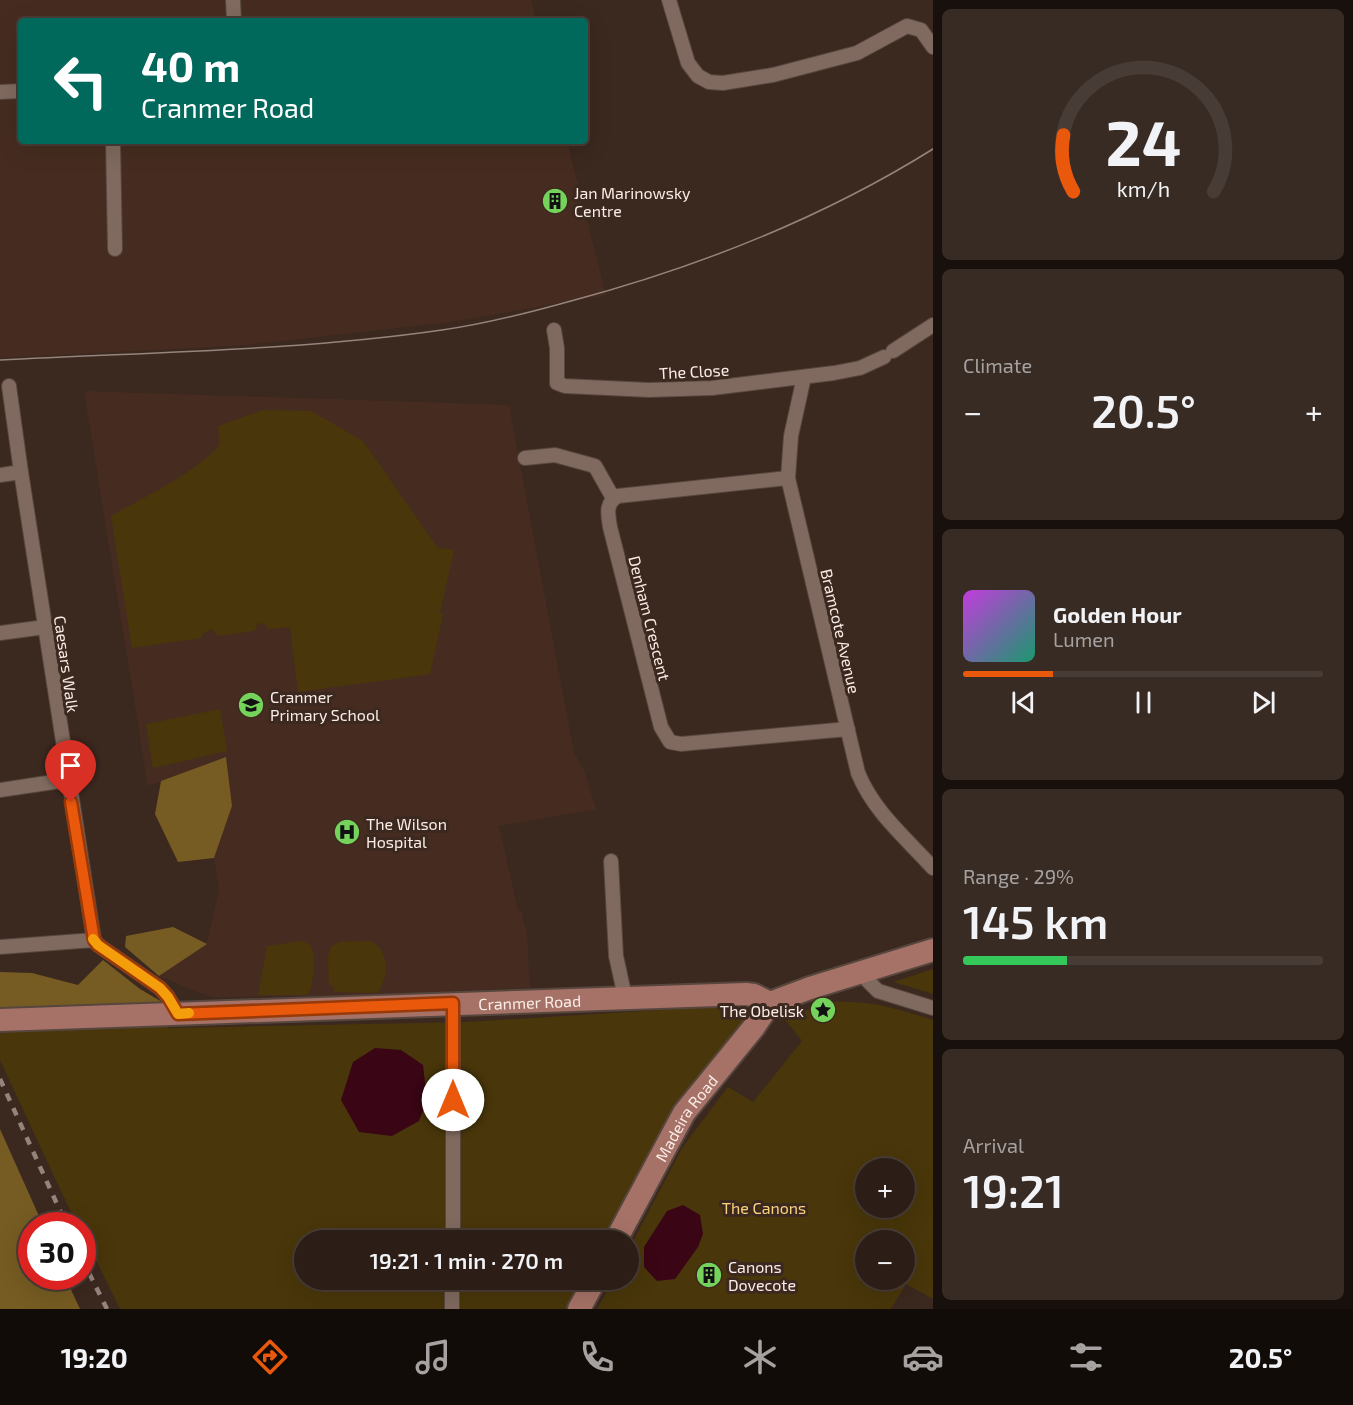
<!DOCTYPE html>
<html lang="en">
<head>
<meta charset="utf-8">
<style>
  body { margin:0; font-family:"Exo 2",sans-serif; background:#382b24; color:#f1f3f6; height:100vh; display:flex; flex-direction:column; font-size:22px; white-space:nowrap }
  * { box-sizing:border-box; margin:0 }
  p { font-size:20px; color:#a6a2a1 }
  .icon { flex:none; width:33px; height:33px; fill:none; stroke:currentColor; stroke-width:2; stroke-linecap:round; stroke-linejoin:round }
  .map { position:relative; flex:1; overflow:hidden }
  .details { display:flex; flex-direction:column; gap:9px; padding:9px; background:#18100d; width:420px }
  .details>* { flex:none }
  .guide { position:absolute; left:18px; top:18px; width:570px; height:126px; border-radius:6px; box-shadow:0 6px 24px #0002,0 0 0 2px #483c36; background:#00695c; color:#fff; overflow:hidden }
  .tools { position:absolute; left:855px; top:1158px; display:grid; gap:12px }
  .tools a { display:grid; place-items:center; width:60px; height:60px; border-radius:50%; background:#2c1e17; box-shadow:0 6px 24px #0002,0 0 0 2px #483c36; font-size:30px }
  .speed { position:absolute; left:18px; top:1212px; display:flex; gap:12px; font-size:30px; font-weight:700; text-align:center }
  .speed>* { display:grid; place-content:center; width:78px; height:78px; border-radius:50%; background:#2c1e17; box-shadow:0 6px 24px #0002,0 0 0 2px #483c36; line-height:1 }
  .speed .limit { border:9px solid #d22; background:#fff; color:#111 }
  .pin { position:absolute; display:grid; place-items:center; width:51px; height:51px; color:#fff; margin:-62px -26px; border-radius:50% 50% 50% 0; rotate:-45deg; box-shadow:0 0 6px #0007 }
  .pin .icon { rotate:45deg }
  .me { position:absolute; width:66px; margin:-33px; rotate:0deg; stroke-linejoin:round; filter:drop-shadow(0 0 4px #0008) }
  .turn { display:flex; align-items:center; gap:21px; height:126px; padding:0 24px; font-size:27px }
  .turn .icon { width:78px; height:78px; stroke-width:2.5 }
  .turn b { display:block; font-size:42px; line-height:51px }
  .big { font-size:45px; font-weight:600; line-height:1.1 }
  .details .tile { flex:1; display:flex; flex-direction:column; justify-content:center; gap:9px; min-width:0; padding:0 21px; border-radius:9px; background:#382b24 }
  .details .dial { align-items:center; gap:0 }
  .dial svg { height:156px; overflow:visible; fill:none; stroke:#483c36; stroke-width:7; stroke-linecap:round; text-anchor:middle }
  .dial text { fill:#f1f3f6; stroke:none }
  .song { display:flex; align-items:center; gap:18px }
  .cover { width:72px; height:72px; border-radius:9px; background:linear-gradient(135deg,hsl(290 70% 55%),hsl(160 70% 35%)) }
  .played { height:6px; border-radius:3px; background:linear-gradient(90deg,#ea580c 25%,#483c36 25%) }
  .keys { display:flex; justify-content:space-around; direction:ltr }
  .heat { display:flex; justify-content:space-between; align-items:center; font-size:33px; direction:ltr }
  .charge { height:9px; border-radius:4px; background:linear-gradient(90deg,#34c759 29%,#483c36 0) }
  .trip { position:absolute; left:294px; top:1230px; width:345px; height:60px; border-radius:30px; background:#2c1e17; box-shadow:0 6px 24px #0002,0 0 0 2px #483c36; font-weight:600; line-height:60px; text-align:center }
  .tab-bar { display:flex; height:96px; justify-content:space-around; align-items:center; background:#120c09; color:#a6a2a1 }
  .tab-bar .icon { width:42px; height:42px }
  .tab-bar .current { color:#ea580c }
  .tab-bar b { font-size:27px; color:#f1f3f6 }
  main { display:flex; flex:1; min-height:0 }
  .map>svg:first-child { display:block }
  .built { fill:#462c20 }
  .green { fill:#49360a; fill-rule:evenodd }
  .forest { fill:#765c22 }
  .water { fill:#3a0514 }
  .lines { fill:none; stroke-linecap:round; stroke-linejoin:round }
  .minor-casing { stroke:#56463d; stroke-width:16 }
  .primary-casing { stroke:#56463d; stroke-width:26 }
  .minor { stroke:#806a5f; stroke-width:14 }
  .primary { stroke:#a67267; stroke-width:22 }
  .tram { stroke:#95847c; stroke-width:1.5 }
  .rail { stroke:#95847c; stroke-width:4.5; stroke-dasharray:8 8; stroke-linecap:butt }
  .route-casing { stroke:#983908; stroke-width:15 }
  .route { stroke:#ea580c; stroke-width:10 }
  .slow { stroke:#f59e0b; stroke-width:10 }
  .labels { text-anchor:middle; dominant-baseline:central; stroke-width:6; stroke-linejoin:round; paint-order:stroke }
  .poi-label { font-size:16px; fill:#faece6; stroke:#3b281f; text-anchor:start }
  .street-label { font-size:16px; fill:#faece6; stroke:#3b281f }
  .park-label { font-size:16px; fill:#fbd27f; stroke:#3b281f }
</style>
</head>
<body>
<main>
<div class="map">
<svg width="933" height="1309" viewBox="0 0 933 1309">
  <rect width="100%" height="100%" fill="#3b281f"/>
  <path class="built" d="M0,0h531l5,21h-515v120h546l39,154 -155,27 -203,23 -248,13z
    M84,391l425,14 65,348 10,17 12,39 -97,17 19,84 3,1 6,23 3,54 -197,8 -122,1 -52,-21 48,-33 12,-53 -5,-32 18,-52 -7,-49 -77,29z"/>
  <path class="green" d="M263,410l48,1 52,30 72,103 4,4 15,2 -14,63 3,1 -13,60 -132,18 -8,-65 -21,2 -6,-6 -5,1 -4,7 -36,5 -6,-7 -8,4 -3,5 -69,10 -21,-132c34,-20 84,-42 109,-72l-2,-18z
    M220,709l7,42 -74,17 -7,-44z
    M302,941l8,4c7,15 4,33 -1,48l-4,2h-47l9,-49z
    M370,941c20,7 19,39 7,52l-42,-1 -2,-6 -4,-1 -1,-29 3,-9 8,-5z
    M933,969v25l-40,-12z
    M831,1002c40,-2 64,6 102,18v279l-27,-15 -15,25h-294l16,-29h15l1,-31 53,-101 46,-61 25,15 49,-61 -22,-28 33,-4zM866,1168h38v40h-38zM866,1240h38v40h-38z
    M742,1005l7,10 -9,18 -68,80 -69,127h-299v40h277l-14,29h-447l-37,-75 -1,-8 -4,-1 -11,-21 -67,-144v-26l3,-1 -1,-2 165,-5v2l300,-6z"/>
  <path class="forest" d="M226,757l6,49 -18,52 -36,4 -23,-48 6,-33z
    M173,927l34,17 -48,32 -34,-29 1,-11z
    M103,960l37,29 29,17 -169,2v-36l32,1 46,12z
    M0,1129l43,96 -11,1v50l33,1 15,32h-80z"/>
  <path class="water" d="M375,1048l26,2 22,15 4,35 -8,21 -27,15 -33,-4 -18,-32 12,-38z
    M683,1205l17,10 3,19 -5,13 -23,32 -18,2 -13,-14v-20l23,-36z"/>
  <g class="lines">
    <g class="minor-casing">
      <path id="minor" d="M233,0l1,21
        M669,0l19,63 10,13 11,6 14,1 50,-8 84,-22 50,-27 14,4 12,17
        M0,92l21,-1
        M113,141l2,108
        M554,330l3,18v35l8,3 84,4 63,-2 122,-15 26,-5 24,-11
        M893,351l40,-26
        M804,377l-13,59 -3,42 70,295c16,39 47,64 75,95
        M9,386l12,86 73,468 4,5 62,43 8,9 10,17
        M525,458l30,-3 40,11 18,32
        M0,475l21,-3
        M788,478l-170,18c-13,7 -10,18 -8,31l51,200 9,15 11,2 167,-15
        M0,633l45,-6
        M0,790l67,-10
        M611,861l5,95 9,41
        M0,947l94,-7
        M863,971l5,10 10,10 55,17
        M453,1240v-237
        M452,1309v-29"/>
    </g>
    <g class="primary-casing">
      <g id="primary">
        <path d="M770,1003l40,-15 123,-38"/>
        <path id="s1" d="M0,1020l746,-26 8,1 16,8"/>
        <path id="s2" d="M616,1240l68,-127 70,-86 16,-24"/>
        <path d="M579,1309l16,-29"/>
      </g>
    </g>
    <use href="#minor" class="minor"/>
    <use href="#primary" class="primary"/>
    <path class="tram" d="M0,360c148,-8 296,-9 442,-30 44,-6 86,-17 129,-29 127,-34 250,-82 362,-152"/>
    <path class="rail" d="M0,1079l67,147
      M82,1259l25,50"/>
  </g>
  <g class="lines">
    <g class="route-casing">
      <path id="route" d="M71,802l23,138 4,5 62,43 8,9 10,17 275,-11v97"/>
    </g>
    <use href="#route" class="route"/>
    <path class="slow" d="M93,939l5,6 62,43 8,9 10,17 11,-1"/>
  </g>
  <defs>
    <g id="building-disc" transform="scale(1.35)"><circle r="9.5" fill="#75d25b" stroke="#3b281f"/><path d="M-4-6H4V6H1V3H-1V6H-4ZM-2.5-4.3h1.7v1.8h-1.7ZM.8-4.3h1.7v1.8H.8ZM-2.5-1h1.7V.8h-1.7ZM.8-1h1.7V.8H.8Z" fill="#111"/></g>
    <g id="school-disc" transform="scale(1.35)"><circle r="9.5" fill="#75d25b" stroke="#3b281f"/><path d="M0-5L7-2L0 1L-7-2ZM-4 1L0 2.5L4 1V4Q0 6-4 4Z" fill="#111"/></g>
    <g id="hospital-disc" transform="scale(1.35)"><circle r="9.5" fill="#75d25b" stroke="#3b281f"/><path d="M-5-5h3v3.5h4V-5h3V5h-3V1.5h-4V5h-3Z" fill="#111"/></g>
    <g id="sight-disc" transform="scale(1.35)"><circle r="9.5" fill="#75d25b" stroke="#3b281f"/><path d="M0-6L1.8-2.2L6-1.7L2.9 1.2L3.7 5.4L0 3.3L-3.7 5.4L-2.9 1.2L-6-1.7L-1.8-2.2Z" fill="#111"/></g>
  </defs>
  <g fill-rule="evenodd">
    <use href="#building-disc" x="555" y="201"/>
    <use href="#school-disc" x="251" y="705"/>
    <use href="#hospital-disc" x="347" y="832"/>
    <use href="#sight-disc" x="823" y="1010"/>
    <use href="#building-disc" x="709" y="1275"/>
  </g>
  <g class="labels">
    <g class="poi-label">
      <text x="574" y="192">Jan Marinowsky<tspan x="574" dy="18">Centre</tspan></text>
      <text x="270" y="696">Cranmer<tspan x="270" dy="18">Primary School</tspan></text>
      <text x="366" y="823">The Wilson<tspan x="366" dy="18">Hospital</tspan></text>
      <text x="804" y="1010" text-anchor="end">The Obelisk</text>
      <text x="728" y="1266">Canons<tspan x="728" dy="18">Dovecote</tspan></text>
    </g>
    <g class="street-label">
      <text transform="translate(694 371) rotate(-3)">The Close</text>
      <text transform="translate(650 618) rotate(76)">Denham Crescent</text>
      <text transform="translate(841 631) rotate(77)">Bramcote Avenue</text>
      <text transform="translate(67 664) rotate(82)">Caesars Walk</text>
      <text stroke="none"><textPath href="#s1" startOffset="530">Cranmer Road</textPath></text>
      <text stroke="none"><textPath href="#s2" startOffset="141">Madeira Road</textPath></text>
    </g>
    <g class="park-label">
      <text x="764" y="1207">The Canons</text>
    </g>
  </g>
</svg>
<div class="tools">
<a>+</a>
<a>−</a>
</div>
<div class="speed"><div class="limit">30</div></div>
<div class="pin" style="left:71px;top:802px;background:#d93025"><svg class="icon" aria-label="arrive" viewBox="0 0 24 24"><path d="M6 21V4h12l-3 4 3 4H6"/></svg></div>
<svg class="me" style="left:453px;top:1100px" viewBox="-20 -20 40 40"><circle r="19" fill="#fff"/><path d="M0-13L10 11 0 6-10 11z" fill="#ea580c"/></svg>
<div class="trip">19:21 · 1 min · 270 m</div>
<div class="guide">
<div class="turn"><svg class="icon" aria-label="left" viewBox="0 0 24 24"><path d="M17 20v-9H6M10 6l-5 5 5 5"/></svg><div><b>40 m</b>Cranmer Road</div></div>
</div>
</div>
<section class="details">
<div class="tile dial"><svg viewBox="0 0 100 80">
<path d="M14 69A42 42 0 1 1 86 69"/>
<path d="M14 69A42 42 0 0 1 9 40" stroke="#ea580c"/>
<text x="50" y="56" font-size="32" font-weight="700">24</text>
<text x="50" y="72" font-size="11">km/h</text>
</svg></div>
<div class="tile"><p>Climate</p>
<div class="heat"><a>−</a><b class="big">20.5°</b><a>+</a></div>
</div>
<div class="tile">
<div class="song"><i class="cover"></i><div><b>Golden Hour</b><p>Lumen</p></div></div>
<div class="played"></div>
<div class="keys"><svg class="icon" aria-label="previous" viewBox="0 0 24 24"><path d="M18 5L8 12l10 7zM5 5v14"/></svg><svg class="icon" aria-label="pause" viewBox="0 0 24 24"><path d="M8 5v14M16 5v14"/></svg><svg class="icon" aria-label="next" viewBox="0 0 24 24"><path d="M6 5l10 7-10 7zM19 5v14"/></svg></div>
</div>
<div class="tile"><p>Range · 29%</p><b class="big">145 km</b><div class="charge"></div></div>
<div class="tile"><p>Arrival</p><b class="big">19:21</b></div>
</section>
</main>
<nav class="tab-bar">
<b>19:20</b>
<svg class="icon current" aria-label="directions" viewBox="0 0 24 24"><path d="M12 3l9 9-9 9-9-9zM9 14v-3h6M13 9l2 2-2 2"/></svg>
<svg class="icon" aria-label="music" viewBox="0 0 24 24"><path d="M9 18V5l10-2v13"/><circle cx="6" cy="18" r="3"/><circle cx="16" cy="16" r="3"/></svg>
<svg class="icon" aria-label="phone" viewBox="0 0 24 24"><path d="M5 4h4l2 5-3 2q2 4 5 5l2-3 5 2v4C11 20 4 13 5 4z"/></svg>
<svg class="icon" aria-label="climate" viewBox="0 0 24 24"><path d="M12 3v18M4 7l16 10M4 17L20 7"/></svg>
<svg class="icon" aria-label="car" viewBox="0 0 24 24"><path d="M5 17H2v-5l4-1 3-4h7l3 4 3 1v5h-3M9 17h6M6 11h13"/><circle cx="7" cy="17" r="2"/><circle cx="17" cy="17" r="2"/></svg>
<svg class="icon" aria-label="filters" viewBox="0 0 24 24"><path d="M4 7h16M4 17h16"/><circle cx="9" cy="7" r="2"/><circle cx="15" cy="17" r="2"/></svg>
<b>20.5°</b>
</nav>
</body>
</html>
